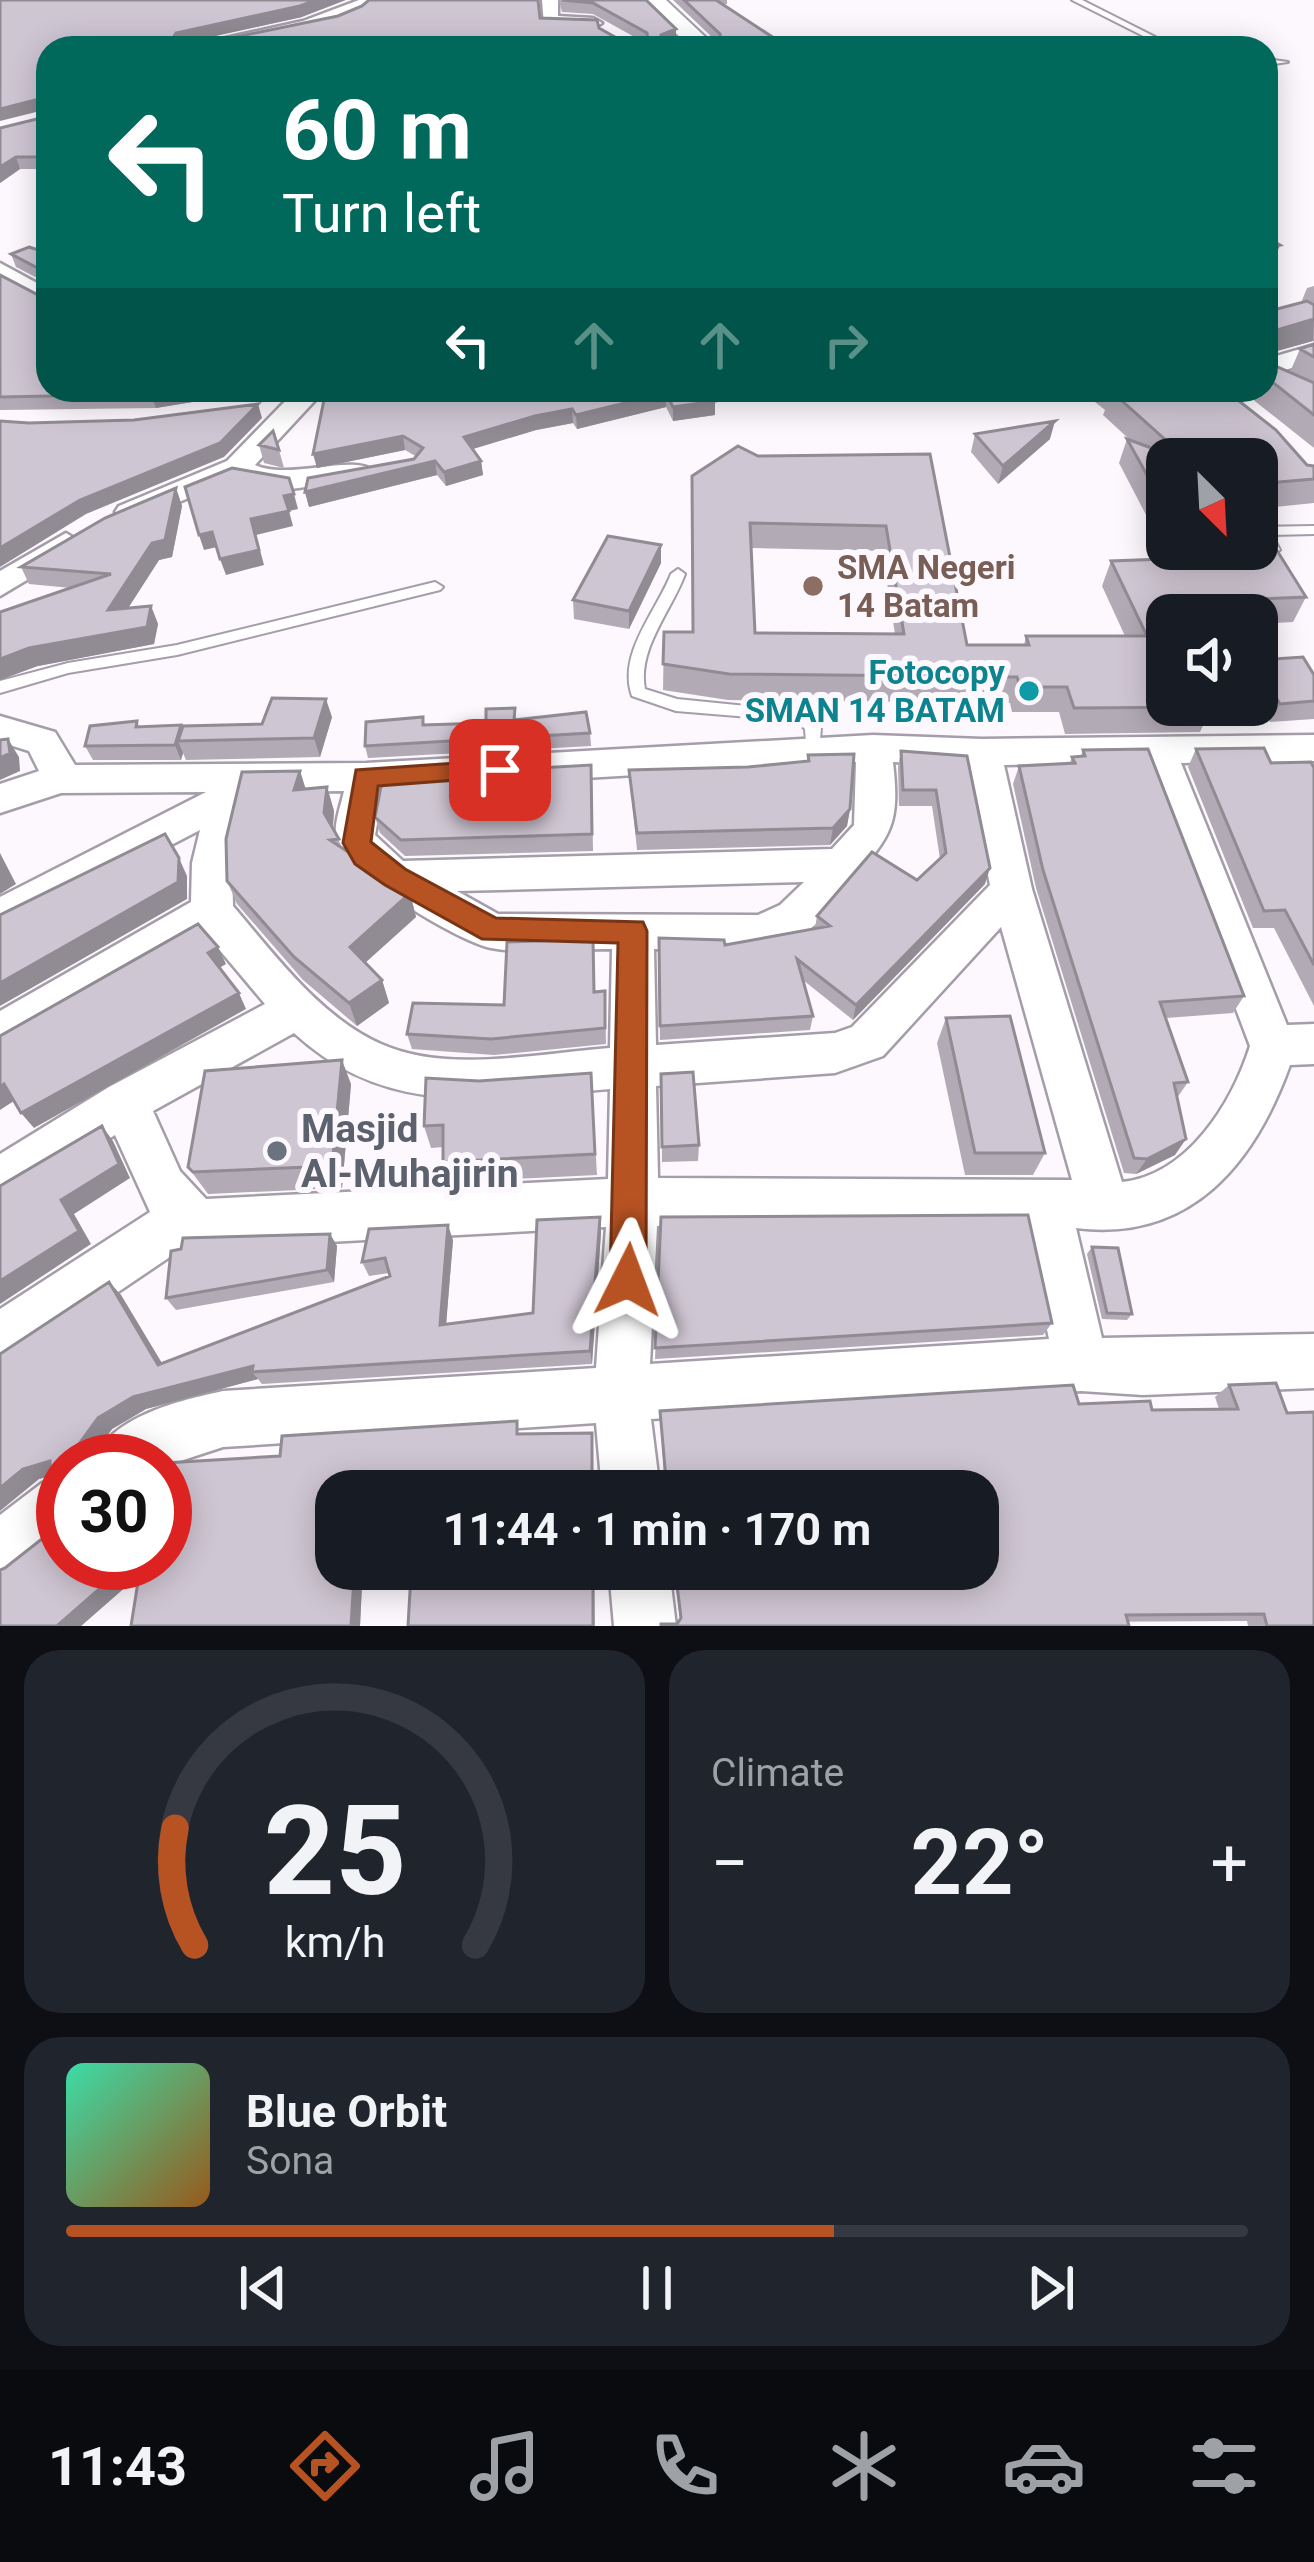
<!DOCTYPE html>
<html lang="en">
<head>
<meta charset="utf-8">
<style>
  body { margin:0; font-family:Roboto,sans-serif; background:#20242c; color:#f1f3f6; height:100vh; display:flex; flex-direction:column; font-size:45px; white-space:nowrap }
  * { box-sizing:border-box; margin:0 }
  p { font-size:39px; color:#9ea1a6 }
  .icon { flex:none; width:66px; height:66px; fill:none; stroke:currentColor; stroke-width:2; stroke-linecap:round; stroke-linejoin:round }
  .map { position:relative; height:1626px; overflow:hidden }
  .side { display:flex; flex-direction:column; gap:24px; padding:24px; background:#0d0f14; flex:1 }
  .side>* { flex:none }
  .hud { position:absolute; left:36px; top:36px; width:1242px; height:366px; border-radius:36px; box-shadow:0 6px 30px #0003; background:#00695c; color:#fff; overflow:hidden }
  .needle { width:78px; rotate:156deg }
  .tools { position:absolute; left:1146px; top:438px; display:grid; gap:24px }
  .tools a { display:grid; place-items:center; width:132px; height:132px; border-radius:24px; background:#171b24; box-shadow:0 6px 30px #0003; font-size:60px }
  .speed { position:absolute; left:36px; top:1434px; display:flex; gap:24px; font-size:60px; font-weight:700; text-align:center }
  .speed>* { display:grid; place-content:center; width:156px; height:156px; border-radius:50%; background:#171b24; box-shadow:0 6px 30px #0003; line-height:1 }
  .speed .limit { border:18px solid #d22; background:#fff; color:#111 }
  .pin { position:absolute; display:grid; place-items:center; width:102px; height:102px; color:#fff; margin:-51px; border-radius:24px; box-shadow:0 6px 18px #0006 }
  .me { position:absolute; width:132px; margin:-66px; rotate:3deg; stroke-linejoin:round; filter:drop-shadow(0 0 9px #0008) }
  .turn { display:flex; align-items:center; gap:42px; height:252px; padding:0 48px; font-size:54px }
  .turn .icon { width:156px; height:156px; stroke-width:2.5 }
  .turn b { display:block; font-size:84px; line-height:102px }
  .lanes { display:flex; align-items:center; height:114px; padding:0 48px; background:#0003; justify-content:center; gap:60px; direction:ltr }
  .lanes .off { opacity:.35 }
  .big { font-size:90px; font-weight:700; line-height:1.1 }
  .side .card { flex:1; display:flex; flex-direction:column; justify-content:center; gap:18px; min-width:0; padding:0 42px; border-radius:36px; background:#20242c }
  .side .dial { align-items:center; gap:0 }
  .dial svg { height:312px; overflow:visible; fill:none; stroke:#363941; stroke-width:7; stroke-linecap:round; text-anchor:middle }
  .dial text { fill:#f1f3f6; stroke:none }
  .song { display:flex; align-items:center; gap:36px }
  .cover { width:144px; height:144px; border-radius:18px; background:linear-gradient(135deg,hsl(160 70% 55%),hsl(30 70% 35%)) }
  .played { height:12px; border-radius:6px; background:linear-gradient(90deg,#b75222 65%,#363941 65%) }
  .keys { display:flex; justify-content:space-around; direction:ltr }
  .heat { display:flex; justify-content:space-between; align-items:center; font-size:66px; direction:ltr }
  .side .tiles { flex:1; display:grid; gap:24px; grid-template-columns:1fr 1fr }
  .card:last-child { grid-column:span 2 }
  .trip { position:absolute; left:315px; top:1470px; width:684px; height:120px; border-radius:36px; background:#171b24; box-shadow:0 6px 30px #0003; font-weight:700; line-height:120px; text-align:center }
  .tabs { display:flex; height:192px; justify-content:space-around; align-items:center; background:#090b0e; color:#9ea1a6 }
  .tabs .icon { width:84px; height:84px }
  .tabs .selected { color:#b75222 }
  .tabs b { font-size:54px; color:#f1f3f6 }
  .map>svg:first-child { display:block }
  .lines { fill:none; stroke-linecap:round; stroke-linejoin:round }
  .lane-casing { stroke:#a59da9; stroke-width:4 }
  .street-casing { stroke:#a59da9; stroke-width:5 }
  .secondary-casing { stroke:#a59da9; stroke-width:4 }
  .lane { fill:#fff; fill-rule:evenodd }
  .street { fill:#fff; fill-rule:evenodd }
  .secondary { fill:#fff; fill-rule:evenodd }
  .wall { fill:#b2aab5; fill-rule:evenodd }
  .shaded-wall { fill:#918b94 }
  .building { fill:#cfc6d3; stroke:#918b94; stroke-width:3; fill-rule:evenodd }
  .route { fill:#b75222; stroke:#773516; stroke-width:3 }
  .education-dot { fill:#8d6e63; stroke:#fcf8fe; stroke-width:4.5 }
  .culture-dot { fill:#0f9aa8; stroke:#fcf8fe; stroke-width:4.5 }
  .worship-dot { fill:#6b7280; stroke:#fcf8fe; stroke-width:4.5 }
  .labels { text-anchor:middle; dominant-baseline:central; stroke-width:12; stroke-linejoin:round; paint-order:stroke }
  .education-label { font-size:33px; font-weight:bold; fill:#785e54; stroke:#fcf8fe; text-anchor:start }
  .culture-label { font-size:33px; font-weight:bold; fill:#0d838f; stroke:#fcf8fe; text-anchor:end }
  .near-worship-label { font-size:39px; font-weight:bold; fill:#5b616d; stroke:#fcf8fe; text-anchor:start }
</style>
</head>
<body>
<div class="map">
<svg width="1314" height="1626" viewBox="0 0 1314 1626">
  <rect width="100%" height="100%" fill="#fcf8fe"/>
  <g class="lines">
    <g class="lane-casing">
      <path id="lane" d="M1072,0h10l95,48h-10z
        M1266,59l22,3 -22,3z
        M1314,526v8l-42,1 8,15 -7,4 -5,-1 -11,-18v-7l5,-1z
        M678,569l7,5c-13,36 -48,75 -40,115l32,10 130,13 14,15 -2,28h-12l-2,-26 -8,-8 -121,-10 -44,-15c-15,-42 24,-84 39,-122z
        M435,582l8,5 -3,3 -263,65 -109,18 -68,20v-12l68,-18 109,-18z"/>
    </g>
    <g class="street-casing">
      <path id="street" d="M359,0h21c-43,36 -145,48 -200,48l123,-27z
        M542,0h16v16l35,2 9,5 -9,5 -49,-3z
        M0,263l48,26v18l-48,-27z
        M1314,345v16l-48,15v-17z
        M296,390h20l4,5 -65,70c35,16 100,-13 120,7l-5,6 -86,12 -48,-12 -95,40h-22l-4,-6 4,-6 108,-45z
        M66,533l16,10 -5,7 -77,46v-25z
        M0,716l55,16 20,33 291,-2 507,-28 109,4 332,-4v26l-133,2 106,262 27,-1v40l-24,1c-36,100 -100,177 -214,163l26,110 212,-4v54l-171,7 -62,-4 -430,28 9,72h-58l-6,-68 -373,24 -58,19v-5h-72c19,-45 85,-60 130,-70l373,-23 10,-141 -405,22 -12,-5 -170,115 -19,8v-58l150,-97 -35,-77 -115,69v-50l109,-67 156,-83 -58,-69 -207,119v-43l191,-109 1,-39 8,-33 -200,104v-37l206,-105 -145,1 -61,20v-29l39,-13 -10,-20 -29,-9zM856,762l-2,63 -22,24 -429,12 -28,-26 8,-45zM893,762l73,3 24,120 -138,142 -17,6 -179,12 -2,-96c50,0 114,12 156,-20 18,-13 29,-33 43,-50 39,-44 47,-56 40,-117zM1143,763l107,283c-18,57 -62,129 -128,136l-90,-293 -28,-124zM344,791c-3,14 -10,32 -8,46 4,34 121,104 155,111 37,7 82,1 121,1l-2,99c-71,5 -162,26 -229,-4 -61,-27 -106,-89 -148,-138l-1,-43 16,-71zM804,882l-24,23 -22,10 -260,-1 -41,-23zM1001,927l71,253 -414,-2 -2,-92 179,-13 48,-17zM294,1033c94,87 200,65 316,56l-2,90 -402,20 -26,-28 -27,-60zM1024,1224l25,115 -399,25 7,-138z
        M63,1475v65l-42,32 -21,9v-66l42,-32z
        M609,1569h60l7,57h-62z"/>
    </g>
    <g class="secondary-casing">
      <path id="secondary" d="M642,0h24l51,48h-26z"/>
    </g>
    <use href="#lane" class="lane"/>
    <use href="#street" class="street"/>
    <use href="#secondary" class="secondary"/>
  </g>
  <path class="wall" d="M0,0l302,17 -110,24 348,-23 59,10 23,13 18,-1 -47,-26 -31,-2 -3,-12h87l30,29v11h39l-42,-40h54v4h-6l56,36 -729,8v121h-28l-20,14v-55l45,-11 1,-7z
    M48,253v137h217l-109,18 -156,2v-135l44,23 1,-16 -29,-15 -5,-13z
    M1314,286v56l-1,-1 -41,11 -1,12 19,8 10,-23 14,-5v104l-73,-58h25v-78l35,-9 6,-15z
    M326,390h452v4l-65,4 2,3v14l-42,6 -7,-14 -89,22 -4,-6 -37,7 -63,19 8,12 2,14 -37,11 -9,-11 -128,32 -4,-15 109,-33 3,-2 -12,-7 -88,18z
    M1080,390h145l82,75 7,1v37l-50,5v2l5,10 -5,10 42,67 -13,25 -36,2v-9h-90l45,92 -12,25 -135,2 -6,-22h-47l-2,-9 -282,-3 -65,-10 1,-58h28l66,-176 172,-2 37,191h57l2,-9h99l-23,-50 9,-25 58,-2 -50,-96 8,-24h2l-26,-24 2,-5zM1167,459h90v90h-90zM752,548l130,3 13,83 -140,-1z
    M975,434l75,5 -52,45 -27,-32z
    M259,445l20,5 5,18 -20,-5z
    M176,488l6,18 -10,51 -13,3 -31,48 23,-2 7,18 -4,20 -116,22 33,-78 -42,-4 -8,-17z
    M661,545v18l-32,66 -55,-10 -1,-19z
    M1257,660l57,15v44l-44,3 -13,-22z
    M515,708l1,12 74,13 1,13 -223,12 -3,-12 58,-29 1,8 62,-2z
    M332,717l-12,40 -134,3 -3,-7 -2,7h-88l-8,-14 52,-25 2,5 42,-1 1,3 80,-4z
    M1196,749l75,14 43,5v238l-40,-78h-21l-65,-161z
    M1083,750l161,246 -11,17 -67,5 22,64 -11,16 -2,57 -39,19 -12,-1 -88,-285 -23,-104 6,-18 51,-3 2,-6 9,-1z
    M901,751l66,5 18,128 -132,136 -50,-40 10,36 -3,14 -150,10 -1,-102 66,7 90,-17 2,-12 100,-36 23,-21 -8,-53h-33l-1,-39z
    M808,755l42,54 -3,17 -17,19 -193,5 -8,-80 119,-3 59,-6z
    M300,771l5,18 22,-2 7,24 -1,16 9,21 68,45 6,24 -51,46 17,17 7,23 -32,23 -54,-46 -66,-76 -10,-23z
    M592,782l1,69 -188,5 -25,-23 -5,-16z
    M594,956l1,36 10,-1 1,53 -112,11 -82,-6 -5,-15 97,-29z
    M946,1018l99,135 -12,22h-68l-28,-132z
    M591,1073l6,102 -148,7 -6,-20v-15l-12,1 -7,-22 55,-45z
    M661,1074l38,71 -1,16 -36,1z
    M351,1084l-9,104 -134,6 -20,-27z
    M661,1217l391,106 -9,12 -388,24z
    M601,1232l-9,132 -330,20 -4,-5 -112,30 -34,20 -17,23 -32,111 217,-107 241,-22 71,-1 1,11 -257,125h258l1,57 -184,-43 -49,2 -2,41h-229l8,-51 -58,51 -76,-58 47,-37 -2,-55 -11,3 70,-197 12,13 41,68 228,-87 -1,-3 -20,3 -7,-14 91,-22 -7,84 87,-11z
    M330,1234l7,12 -3,36 -158,28 -10,-12z
    M1092,1247l40,67 -5,6 -25,-1 -15,-65z
    M1229,1385l85,241h-66l-1,-5 -570,3 3,-4 -6,-51h304v-78h-313l-5,-80 419,-7 73,6 67,-1 -4,-12z"/>
  <path class="shaded-wall" d="M316,0h30l-44,17 -123,27 -6,-6 3,-5z
    M676,29v11l-15,6v-11z
    M47,97l1,12 -48,12v-12z
    M16,157l4,12 -20,14v-16z
    M1280,245l-9,23 -5,1v-21z
    M1314,319l-1,22 -47,13 8,-23z
    M175,390h90l-109,18 -5,-14z
    M666,393v14l-89,22 -1,-14z
    M715,401v14l-42,6v-14z
    M258,404l4,14 -38,39 -138,57 -86,53v-19l80,-48z
    M572,409l1,14 -37,7 -70,21 -2,-14 71,-21z
    M1055,421l-5,18 -52,45 5,-18z
    M403,436l2,14 -88,18 -4,-14z
    M435,461l2,14 -128,32 -4,-15z
    M481,461l2,14 -37,11 -2,-14z
    M176,488l6,18 -10,51 -13,3 -43,67 -8,-17z
    M294,494l4,15 -9,2 4,15 -37,9 8,30 -38,10 -6,-16 31,-40 33,-23z
    M212,532l5,15 -13,3 -5,-15z
    M661,545v18l-32,66v-18z
    M151,606l7,18 -4,20 -116,22 -38,14v-21z
    M326,699l6,18 -12,40 -6,-19z
    M181,725l6,14 -9,2 5,12 -2,7 -6,-15z
    M8,739l11,18 1,14 -20,9v-22z
    M300,771l8,25 -14,-6z
    M327,787l7,24 -2,26 -8,-24z
    M850,809l-3,17 -17,19 3,-17z
    M0,853l16,31 -16,10z
    M179,858l8,18v23l-187,107v-23z
    M990,868l-5,16 -132,136 3,-15z
    M410,893l6,24 -59,53 -7,-23z
    M218,947l8,17 -10,6 -8,-17z
    M382,980l7,23 -32,23 -8,-23z
    M239,993l7,16 -212,119 -13,-15z
    M342,1060l9,24 -9,104 -10,-22z
    M4,1084l13,15 -17,11v-23z
    M102,1126l11,15 17,37 -56,36 17,30 -91,60v-23l61,-81z
    M1186,1139l-11,16 -39,19 11,-15z
    M600,1217l1,15 -9,132 -2,-13z
    M448,1225l5,15 -8,98 -5,-13z
    M330,1234l7,12 -3,36 -7,-12z
    M109,1282l12,13 49,82 -12,-12z
    M253,1366l-1,6 6,7 -112,30 -34,20 -23,32 -15,-10 24,-33 35,-21z
    M50,1461l13,11 -24,7 -39,32v-23l23,-19z
    M129,1563h24l-72,63h-24z
    M354,1577l8,8 -2,41h-9z"/>
  <path class="building" d="M0,0h316l-16,6 -124,27 -3,5 4,4 49,-3 112,-23 24,-10 7,-6h169l2,18 57,2 2,8 23,13 26,-1 -1,-7 -54,-30 -31,-3h84l30,29 -15,6 1,5h59l-1,-6 -36,-34h32l61,40 -5,1 10,7h-734v109h-32l-16,10v-39l45,-11 2,-20 -47,12z
    M1266,237l14,8 -14,3z
    M29,247l19,6v137h127l-24,4 -151,3v-122l44,23 1,-26 -34,-18z
    M1307,301l7,4v14l-40,12 -3,33 43,19v32l-48,-38v-65z
    M1314,344v13l-14,-8z
    M326,390h383l6,11 -42,6 -7,-14 -90,22 -4,-6 -37,7 -71,21 17,24 -37,11 -9,-11 -130,31 3,-14 106,-19 9,-11 -20,-12 -90,18z
    M1115,390h110l51,40 31,35 7,1v13l-57,5v-25h-70l-76,-68z
    M258,404l-38,39 -140,57 -80,48v-127l29,2 105,-3z
    M1055,421l-52,45 -28,-32z
    M273,431l6,19 -20,-5z
    M1127,439l54,20h-14v52z
    M738,446l20,10 172,-2 37,191h62l-3,-9h121l-36,-75 82,-3 -5,-9h69v-64l9,14 -2,11 5,10h-11l48,77 -95,4 10,14h-54v90h45v2l-138,1 -7,-21h-47l-3,-10 -288,-3 -66,-10 1,-32h29l-1,-156zM750,523l136,3 18,108 -149,-1z
    M232,468l57,10 5,16 -10,2 5,15 -38,8 8,31 -39,9 -8,-27 -13,3 -14,-48z
    M176,488l-11,52 -13,3 -44,67 43,-4 -4,21 -118,21 -29,11v-47l111,-38 -90,-7 84,-49z
    M608,536l53,9 -32,66 -56,-11z
    M1303,657l11,18v26l-34,3 -23,-38v-6z
    M272,698l54,1 -12,39 -136,3 5,-15 79,-2z
    M515,708l-1,12 72,-8 4,21 -225,13 1,-24 57,-5v8l63,-2v-14z
    M137,721l-1,6 45,-2 -6,20 -90,1 5,-20z
    M8,739l2,14 -10,5v-18z
    M1264,748l7,15 40,-1 3,6v197l-29,-55 -21,1 -68,-162z
    M1148,749l96,247 -84,6 28,80 -14,1 12,56 -39,20 -13,-1 -91,-288 -24,-104 56,-3 -3,-6 13,-1 -2,-6z
    M901,751l66,5 23,112 -134,137 -59,-46 16,57 -153,10 -1,-88 65,2 1,5 105,-19 -13,-10 55,-64 45,28 29,-27 -10,-63h-33z
    M854,754l-4,55 -17,19 -196,5 -8,-63 119,-3 61,-6 -1,-6z
    M591,765l1,69 -191,6 -26,-23 8,-40z
    M300,771l-6,19 33,-3 -3,26 15,26 -9,1 80,53 -60,54 32,33 -33,23 -55,-46 -67,-76 -1,-42 16,-67z
    M165,834l14,24 -1,24 -178,101v-68z
    M198,924l20,23 -10,6 31,40 -218,120 -17,-29 -4,3v-51z
    M593,939l1,53 11,-1v37l-114,11 -84,-5 6,-31 91,2 3,-63z
    M1010,1016l35,137h-70l-29,-135z
    M342,1060l-10,106 -139,6 -5,-5 17,-96z
    M693,1072l6,73 -37,2 -1,-73z
    M591,1073l4,81 -152,8v-37l-19,1 2,-48 53,3z
    M102,1126l17,38 -58,36 18,31 -79,50v-95z
    M1028,1215l24,108 -397,25 6,-131z
    M600,1217l-10,134 -338,21 1,-6 -120,31 -35,21 -24,33 74,4 9,6h-94v102h66l-72,63h-57v-56l5,-2 47,-37 -2,-70 -27,8 -23,19v-134l109,-72 49,83 232,-89 -5,-18 -23,4 7,-33 79,-4 -8,100 93,-12 4,-93z
    M330,1234l-3,36 -161,28 5,-47 10,-2 2,-11z
    M1092,1247l26,1 14,66 -25,-1z
    M1276,1383l11,30 27,-1v214h-47l-3,-12 -138,1 3,11h-468v-2h16l4,-6 -6,-49h303v-78h-311l-7,-80 413,-26 6,19 71,-3 2,9 86,-1 -9,-24z
    M517,1421v13l75,-1v58h-256v78h257v57h-185l3,-52 -57,3 -3,49h-220l10,-63h24v-100l115,-7 2,-20z"/>
  <path class="route" d="M500,760l13,10 -4,6 -131,10 -7,56 34,27 91,49 147,4 4,9 -1,349 -5,13 -13,5 -13,-5 -5,-13 8,-337 -136,-4 -97,-54 -30,-21 -12,-21 13,-73z"/>
  <circle class="education-dot" cx="813" cy="586" r="12"/>
  <circle class="culture-dot" cx="1029" cy="691" r="12"/>
  <circle class="worship-dot" cx="277" cy="1151" r="12"/>
  <g class="labels">
    <g class="education-label">
      <text x="837" y="567">SMA Negeri<tspan x="837" dy="38">14 Batam</tspan></text>
    </g>
    <g class="culture-label">
      <text x="1005" y="672">Fotocopy<tspan x="1005" dy="38">SMAN 14 BATAM</tspan></text>
    </g>
    <g class="near-worship-label">
      <text x="301" y="1129">Masjid<tspan x="301" dy="45">Al-Muhajirin</tspan></text>
    </g>
  </g>
</svg>
<div class="tools">
<a><svg class="needle" viewBox="-14 -14 28 28"><path d="M0-13l5 13h-10z" fill="#e53935"/><path d="M0 13l5-13h-10z" fill="#9ea1a6"/></svg></a>
<a><svg class="icon" aria-label="sound" viewBox="0 0 24 24"><path d="M4 9h4l5-4v14l-5-4H4zM17 9q2 3 0 6"/></svg></a>
</div>
<div class="speed"><div class="limit">30</div></div>
<div class="pin" style="left:500px;top:770px;background:#d93025"><svg class="icon" aria-label="arrive" viewBox="0 0 24 24"><path d="M6 21V4h12l-3 4 3 4H6"/></svg></div>
<svg class="me" style="left:628px;top:1280px" viewBox="-20 -20 40 40"><path d="M0-17L14 15 0 8-14 15z" fill="#b75222" stroke="#fff" stroke-width="4"/></svg>
<div class="trip">11:44 · 1 min · 170 m</div>
<div class="hud">
<div class="turn"><svg class="icon" aria-label="left" viewBox="0 0 24 24"><path d="M17 20v-9H6M10 6l-5 5 5 5"/></svg><div><b>60 m</b>Turn left</div></div>
<div class="lanes"><svg class="icon" aria-label="left" viewBox="0 0 24 24"><path d="M17 20v-9H6M10 6l-5 5 5 5"/></svg><svg class="icon off" aria-label="ahead" viewBox="0 0 24 24"><path d="M12 20V5M6 11l6-6 6 6"/></svg><svg class="icon off" aria-label="ahead" viewBox="0 0 24 24"><path d="M12 20V5M6 11l6-6 6 6"/></svg><svg class="icon off" aria-label="right" viewBox="0 0 24 24"><path d="M7 20v-9h11M14 6l5 5-5 5"/></svg></div>
</div>
</div>
<section class="side">
<div class="tiles">
<div class="card dial"><svg viewBox="0 0 100 80">
<path d="M14 69A42 42 0 1 1 86 69"/>
<path d="M14 69A42 42 0 0 1 9 39" stroke="#b75222"/>
<text x="50" y="56" font-size="32" font-weight="700">25</text>
<text x="50" y="72" font-size="11">km/h</text>
</svg></div>
<div class="card"><p>Climate</p>
<div class="heat"><a>−</a><b class="big">22°</b><a>+</a></div>
</div>
<div class="card">
<div class="song"><i class="cover"></i><div><b>Blue Orbit</b><p>Sona</p></div></div>
<div class="played"></div>
<div class="keys"><svg class="icon" aria-label="previous" viewBox="0 0 24 24"><path d="M18 5L8 12l10 7zM5 5v14"/></svg><svg class="icon" aria-label="pause" viewBox="0 0 24 24"><path d="M8 5v14M16 5v14"/></svg><svg class="icon" aria-label="next" viewBox="0 0 24 24"><path d="M6 5l10 7-10 7zM19 5v14"/></svg></div>
</div>
</div>
</section>
<nav class="tabs">
<b>11:43</b>
<svg class="icon selected" aria-label="directions" viewBox="0 0 24 24"><path d="M12 3l9 9-9 9-9-9zM9 14v-3h6M13 9l2 2-2 2"/></svg>
<svg class="icon" aria-label="music" viewBox="0 0 24 24"><path d="M9 18V5l10-2v13"/><circle cx="6" cy="18" r="3"/><circle cx="16" cy="16" r="3"/></svg>
<svg class="icon" aria-label="phone" viewBox="0 0 24 24"><path d="M5 4h4l2 5-3 2q2 4 5 5l2-3 5 2v4C11 20 4 13 5 4z"/></svg>
<svg class="icon" aria-label="climate" viewBox="0 0 24 24"><path d="M12 3v18M4 7l16 10M4 17L20 7"/></svg>
<svg class="icon" aria-label="car" viewBox="0 0 24 24"><path d="M5 17H2v-5l4-1 3-4h7l3 4 3 1v5h-3M9 17h6M6 11h13"/><circle cx="7" cy="17" r="2"/><circle cx="17" cy="17" r="2"/></svg>
<svg class="icon" aria-label="filters" viewBox="0 0 24 24"><path d="M4 7h16M4 17h16"/><circle cx="9" cy="7" r="2"/><circle cx="15" cy="17" r="2"/></svg>
</nav>
</body>
</html>
